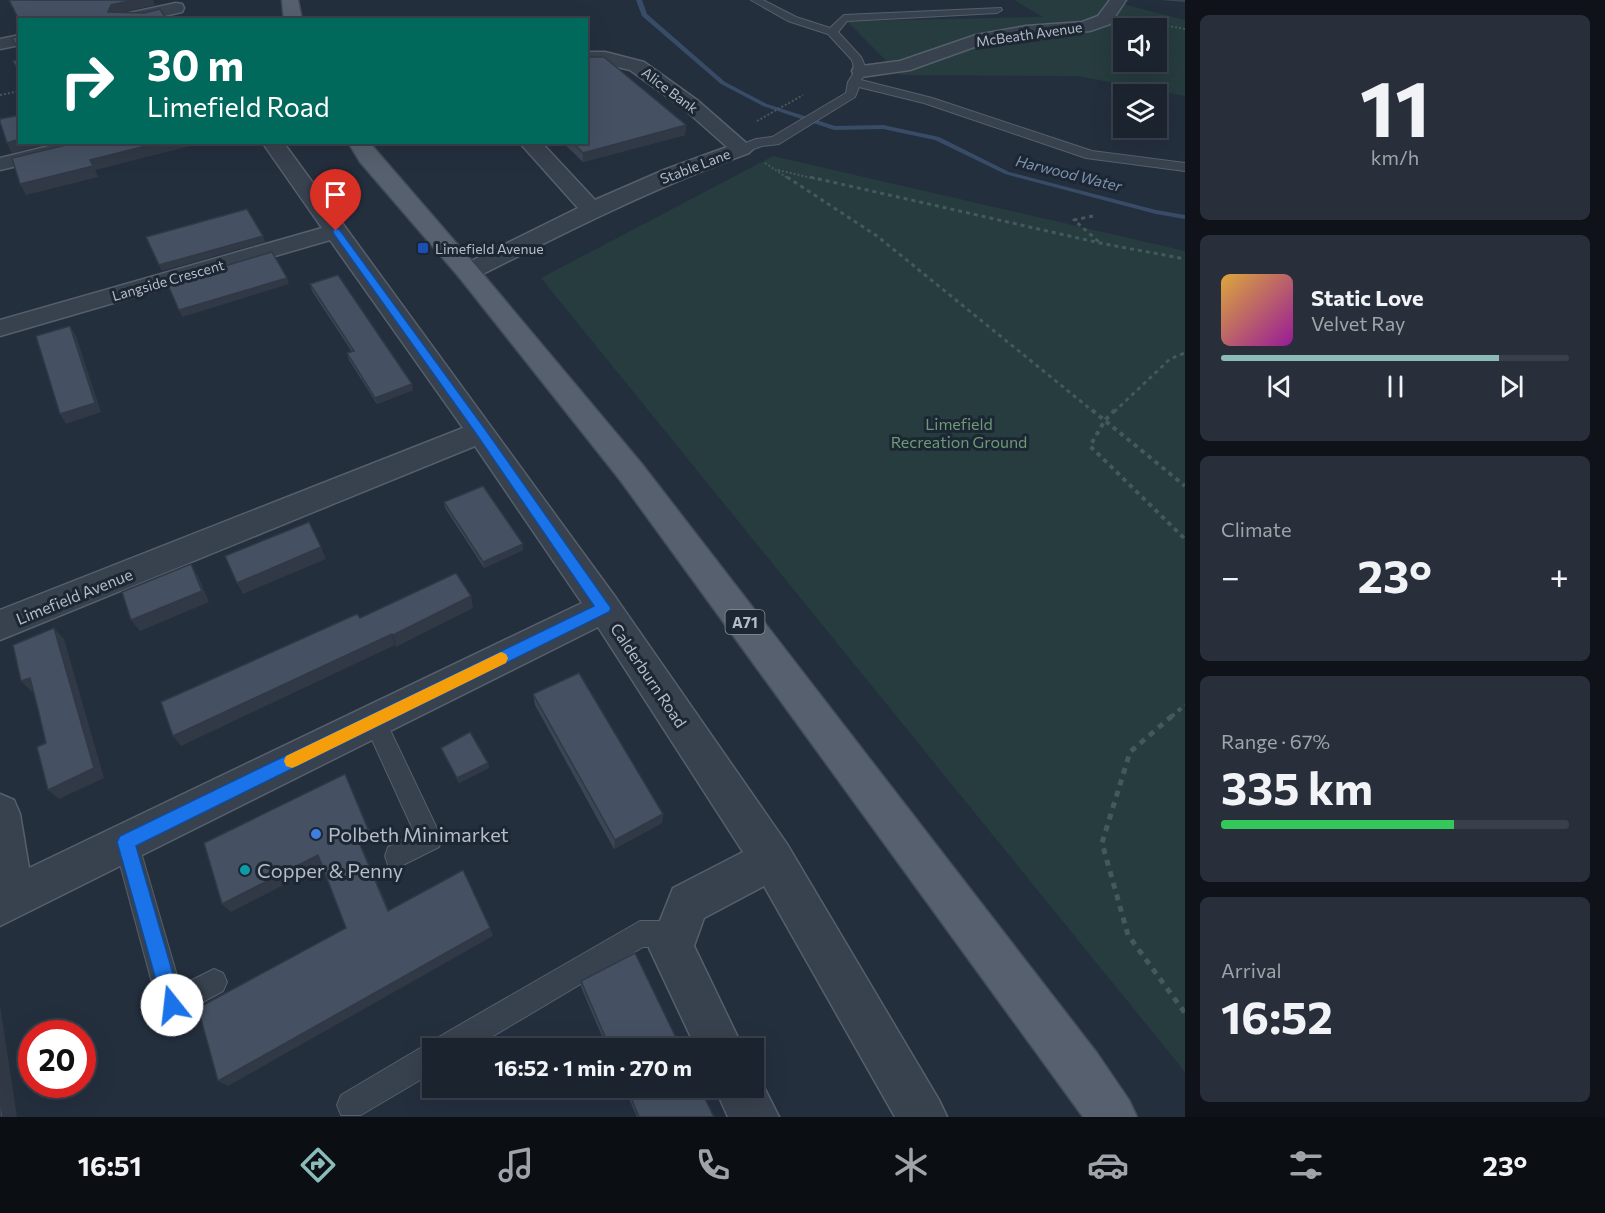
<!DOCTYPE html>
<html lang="en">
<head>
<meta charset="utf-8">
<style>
  body { margin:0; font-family:Commissioner,sans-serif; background:#282f3a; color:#f1f3f6; height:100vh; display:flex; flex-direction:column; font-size:22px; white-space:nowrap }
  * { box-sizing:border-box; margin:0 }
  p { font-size:20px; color:#a0a4aa }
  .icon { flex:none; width:33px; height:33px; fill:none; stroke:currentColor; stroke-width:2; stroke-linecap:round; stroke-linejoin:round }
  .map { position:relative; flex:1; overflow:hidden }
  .sheet { display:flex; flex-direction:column; gap:15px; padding:15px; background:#0f1319; width:420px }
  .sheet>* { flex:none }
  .guide { position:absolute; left:18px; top:18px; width:570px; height:126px; border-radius:0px; box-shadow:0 6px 24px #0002,0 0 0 2px #39404a; background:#00695c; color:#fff; overflow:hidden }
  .fabs { position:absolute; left:1113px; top:18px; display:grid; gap:12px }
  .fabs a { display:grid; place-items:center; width:54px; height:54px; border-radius:0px; background:#1b232e; box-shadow:0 6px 24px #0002,0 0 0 2px #39404a; font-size:30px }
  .speed { position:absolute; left:18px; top:1020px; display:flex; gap:12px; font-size:30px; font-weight:700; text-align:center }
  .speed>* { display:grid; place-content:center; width:78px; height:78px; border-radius:50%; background:#1b232e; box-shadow:0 6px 24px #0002,0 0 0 2px #39404a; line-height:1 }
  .speed .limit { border:9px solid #d22; background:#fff; color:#111 }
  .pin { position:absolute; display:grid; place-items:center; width:51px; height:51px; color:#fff; margin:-62px -26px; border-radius:50% 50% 50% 0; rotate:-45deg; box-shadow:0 0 6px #0007 }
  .pin .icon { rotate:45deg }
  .me { position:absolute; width:66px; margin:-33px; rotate:344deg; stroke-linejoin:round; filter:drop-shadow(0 0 4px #0008) }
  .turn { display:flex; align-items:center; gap:21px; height:126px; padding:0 30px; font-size:27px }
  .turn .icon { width:78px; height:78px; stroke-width:2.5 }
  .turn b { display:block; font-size:42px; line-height:51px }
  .big { font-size:45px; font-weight:700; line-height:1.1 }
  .sheet .tile { flex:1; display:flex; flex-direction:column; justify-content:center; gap:9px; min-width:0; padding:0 21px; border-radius:9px; background:#282f3a }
  .sheet .dial { align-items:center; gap:0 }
  .dial b { font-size:78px; line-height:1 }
  .song { display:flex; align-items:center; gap:18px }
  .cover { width:72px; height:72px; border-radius:9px; background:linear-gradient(135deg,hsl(40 70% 55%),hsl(300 70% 35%)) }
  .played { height:6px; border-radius:3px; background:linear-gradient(90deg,#8bbbb9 80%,#39404a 80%) }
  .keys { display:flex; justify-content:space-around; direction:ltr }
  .heat { display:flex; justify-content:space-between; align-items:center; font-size:33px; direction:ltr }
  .charge { height:9px; border-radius:4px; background:linear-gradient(90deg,#34c759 67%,#39404a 0) }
  .trip { position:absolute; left:422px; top:1038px; width:342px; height:60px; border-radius:0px; background:#1b232e; box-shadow:0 6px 24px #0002,0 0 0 2px #39404a; font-weight:700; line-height:60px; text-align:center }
  .tabs { display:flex; height:96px; justify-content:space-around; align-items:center; background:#0b0e12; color:#a0a4aa }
  .tabs .icon { width:42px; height:42px }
  .tabs .current { color:#8bbbb9 }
  .tabs b { font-size:27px; color:#f1f3f6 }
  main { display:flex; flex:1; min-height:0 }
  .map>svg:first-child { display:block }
  .green { fill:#263c3f; fill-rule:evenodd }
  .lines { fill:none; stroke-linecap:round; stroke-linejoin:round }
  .stream { fill:#394c67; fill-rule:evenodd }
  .service-casing { stroke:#565f6c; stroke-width:2 }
  .minor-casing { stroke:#565f6c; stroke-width:3 }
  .primary-casing { stroke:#414a57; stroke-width:3 }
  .path-far3 { stroke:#44595c; stroke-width:2; stroke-dasharray:2 2; stroke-linecap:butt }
  .path-far2 { stroke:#44595c; stroke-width:3; stroke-dasharray:4 4; stroke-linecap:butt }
  .path-far1 { stroke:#44595c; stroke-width:4; stroke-dasharray:4.5 4.5; stroke-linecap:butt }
  .path { stroke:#44595c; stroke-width:5; stroke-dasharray:6 6; stroke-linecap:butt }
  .service { fill:#38414e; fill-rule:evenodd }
  .minor { fill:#38414e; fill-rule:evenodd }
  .primary { fill:#56606e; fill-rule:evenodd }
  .wall { fill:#3b4654 }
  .shaded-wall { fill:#303945 }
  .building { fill:#455162; stroke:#303945; stroke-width:1.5 }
  .route { fill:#1a73e8; stroke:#114b97; stroke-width:1.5 }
  .slow { fill:#f59e0b }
  .transit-dot { fill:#1a4fb4; stroke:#1d2633; stroke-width:2 }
  .shop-dot { fill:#3f7fe0; stroke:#1d2633; stroke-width:2 }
  .culture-dot { fill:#0f9aa8; stroke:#1d2633; stroke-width:2 }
  .labels { text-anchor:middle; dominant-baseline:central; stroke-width:6; stroke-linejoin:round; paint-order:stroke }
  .far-street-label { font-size:14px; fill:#b4bcc9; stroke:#1d2633 }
  .far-poi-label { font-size:14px; fill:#b4bcc9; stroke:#1d2633; text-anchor:start }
  .far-water-label { font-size:15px; font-style:italic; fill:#7c92b1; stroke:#1d2633 }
  .shield { fill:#1d2633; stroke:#878f9c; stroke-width:1.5 }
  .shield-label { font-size:15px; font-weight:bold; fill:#b4bcc9 }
  .park-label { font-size:16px; fill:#6b9a76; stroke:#1d2633 }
  .street-label { font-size:16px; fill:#b4bcc9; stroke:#1d2633 }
  .near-poi-label { font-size:20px; fill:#b4bcc9; stroke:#1d2633; text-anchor:start }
</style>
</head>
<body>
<main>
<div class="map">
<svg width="1185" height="1117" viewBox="0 0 1185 1117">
  <rect width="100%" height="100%" fill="#242f3e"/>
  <path class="green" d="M1014,0h93l78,20v76l-108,-20 -177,-1 -53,-54 196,-4zM1124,28h32v34h-32z
    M773,156l412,95v821l-644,-794z"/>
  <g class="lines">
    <path class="stream" d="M636,0h6l5,14 78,68 42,22 68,22 48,-1 56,12 70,35 147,38 29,5v4l-29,-5 -151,-40 -70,-34 -52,-11 -49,1 -71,-24 -42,-22 -79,-68z"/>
    <g class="service-casing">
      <path id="service" d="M751,0h12l33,17 34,11 14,-13 157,-7 1,2 -5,3 -150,8 -9,11 23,25 6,14 -6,9 71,18 160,53 93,12v8l-99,-13 -162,-55 -65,-16 -4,10 -76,47 -17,2 -20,7 -4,-1 -2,-3 2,-3 18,-7 16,-2 74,-44 2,-11 7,-11 -3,-11 -24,-26 -40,-13z
        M374,710l8,3 60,126 -3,8 -42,21 -9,-3 -3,-9 3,-9 27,-13 -52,-114 3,-7z
        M126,830l9,4 3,8 42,144 34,-17 9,4 4,9 -4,9 -51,28 -10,-4 -4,-10 -44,-163 3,-8z
        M640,921h36l9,4 4,9 -4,9 -9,4h-33l-170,101h-41v25l-71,42h-20l-4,-10 4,-10 81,-48 13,-3 2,-6z"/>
    </g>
    <g class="minor-casing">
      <path id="minor" d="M1110,0h16l-16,24 -20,7 -64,5 -46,9 -70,25 -49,7 -7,-2 -2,-4 2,-4 46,-6 76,-26 50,-9 56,-4 16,-6z
        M176,3l6,1 2,4 -2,4 -35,8h-34l2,-4z
        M20,35v10l-20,4v-10z
        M586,52h19l39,10 53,38 56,49 -4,4c-94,34 -183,79 -272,124l-9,2 -9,-2 -3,-5 3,-5 119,-59 -59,-66h22l54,58 69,-30 63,-23 -44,-39 -53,-38 -25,-6h-19z
        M65,142h39l-3,4 -101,24v-12z
        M262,142h21l333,456 171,246 152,256 8,17h-52l-131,-231 -60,32 -10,28 49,102h-47l-47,-100 24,-60 70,-36 -145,-225 -598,299v-132l14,6 6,14 9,54 553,-265 -107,-157 -475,194v-30l463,-182 -133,-188 -330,96v-16l322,-92z
        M753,1070l3,1 23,46h-51l-13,-29h38z"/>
    </g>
    <g class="primary-casing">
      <path id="primary" d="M282,0h16l4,20h-18z
        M348,142h21l108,125 165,197 455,589 32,47 8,17h-54l-463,-637 -161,-203 -99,-115z"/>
    </g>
    <path class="path-far3" d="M1132,19l53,10
      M0,95l20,-4
      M757,121l46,-26
      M765,163l24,16
      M778,170l38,9"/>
    <path class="path-far2" d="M787,177l90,59 217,176
      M810,177l290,66 85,16
      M1093,216l-19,4 25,22
      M1114,412l56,-53 15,-6"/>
    <path class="path-far1" d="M1092,410l93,76
      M1115,410l-10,10 -15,26 95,93
      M1171,717l14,-12"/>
    <path class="path" d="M1172,716l-42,36 -28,91 26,92 57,78"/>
    <use href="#service" class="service"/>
    <use href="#minor" class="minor"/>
    <use href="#primary" class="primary"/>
  </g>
  <path class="wall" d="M1161,0h24v2z
    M686,125l-1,10 -102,27 -21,-20h24z
    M310,284l103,106 -36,14 -28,-44 -2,-7 5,-1 -40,-61z
    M444,502l79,42v6l-39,18 -39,-60z
    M533,694l130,120 -1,9 -48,26 -79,-144z
    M441,748l47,15 1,5 -30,15 -16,-30z
    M581,981l100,67h-74l-26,-61z
    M624,1088h76l14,29h-77z"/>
  <path class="shaded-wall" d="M133,0h20l2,5 -40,9 -7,-2 3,-7z
    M686,125l-1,10 -102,27v-9z
    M20,139v3h34l-42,11 -5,-10z
    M161,142h45l-111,28 3,7 -72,18 -6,-11 70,-24z
    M263,236l2,6 -103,29 -3,-6z
    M287,278l2,6 -107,33 -3,-7z
    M70,326l6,10 25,76 -35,12 -6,-10z
    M412,384l1,6 -36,14 -2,-6z
    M523,544v6l-39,18 -1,-6z
    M321,547l5,12 -83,35 -6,-11z
    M191,564l7,12 11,26 -69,29 -9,-11z
    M471,596l2,12 -77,39 -3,-12z
    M54,628l10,11 40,139 -45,21 -11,-9z
    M392,634l3,11 -214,101 -8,-10z
    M30,678l10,10 -8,4 -11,-11z
    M488,763l1,5 -30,15 -2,-5z
    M345,774l5,11 23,54 -12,6 32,74 -5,-8 -32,-76z
    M663,814l-1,9 -48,26 1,-9z
    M318,855l6,9 -93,48 -9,-8z
    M490,928l3,8 -265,150 -10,-5z
    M0,1005l17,112h-14l-3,-22z"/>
  <path class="building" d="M9,0h124l-22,5 -3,7 36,1 16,-4 7,11h-147v2z
    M20,36v17l-8,-15z
    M586,57h18l82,68 -103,28 -11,-11h14z
    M20,59v15l-7,-13z
    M20,115v24l-13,4 -7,-21v-3z
    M78,142h83l-71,18 3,6 -73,18 -8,-26z
    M247,209l16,27 -104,29 -13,-28z
    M272,252l15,26 -108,32 -12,-27z
    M338,275l74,109 -37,14 -28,-45 7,-2 -44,-67z
    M70,326l25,77 -35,11 -24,-78z
    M483,486l40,58 -40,18 -39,-60z
    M309,522l12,25 -84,36 -12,-27z
    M191,564l11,27 -71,29 -9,-28z
    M456,573l15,23 -78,39 -1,-1 -219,102 -12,-34 196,-88 3,4z
    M54,628l40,140 -46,22 -11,-43 9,-4 -8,-34 -8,-31 -9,3 -8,-36z
    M579,673l84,141 -48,26 -82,-146z
    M470,732l18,31 -31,15 -16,-30z
    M345,774l23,55 -12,6 32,76 75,-41 27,58 -272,153 -20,-73 148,-80 -28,-73 -96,49 -18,-61z
    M635,953l46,95h-71l-29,-67z
    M627,1088h73l14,29h-75z
    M0,1095l3,22h-3z"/>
  <path class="route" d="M333,229h6l146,200 126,179 -2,4 -473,234 46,159 -3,7 -7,3 -6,-3 -3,-7 -46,-163 3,-6 474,-230 -117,-171 -144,-202z"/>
  <path class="slow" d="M501,652l5,2 2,4 -2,5 -209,103 -5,2 -6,-2 -2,-5 2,-5z"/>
  <rect class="transit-dot" x="417" y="242" width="12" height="12" rx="3"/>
  <circle class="shop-dot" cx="316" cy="834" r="6"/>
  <circle class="culture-dot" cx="245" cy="870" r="6"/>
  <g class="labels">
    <g class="far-street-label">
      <text transform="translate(1029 34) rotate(-8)">McBeath Avenue</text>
      <text transform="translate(670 90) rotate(37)">Alice Bank</text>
      <text transform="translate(695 166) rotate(-21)">Stable Lane</text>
      <text transform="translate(168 280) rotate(-16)">Langside Crescent</text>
    </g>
    <g class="far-poi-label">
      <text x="435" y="248">Limefield Avenue</text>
    </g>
    <g class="far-water-label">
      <text transform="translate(1069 173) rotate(14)">Harwood Water</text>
    </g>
    <rect class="shield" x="725.5" y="610" width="39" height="24" rx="4.5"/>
    <g class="shield-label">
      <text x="745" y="622">A71</text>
    </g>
    <g class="park-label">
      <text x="959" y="423">Limefield<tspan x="959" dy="18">Recreation Ground</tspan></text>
    </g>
    <g class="street-label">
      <text transform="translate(74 596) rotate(-22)">Limefield Avenue</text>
      <text transform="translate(649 675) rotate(56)">Calderburn Road</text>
    </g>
    <g class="near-poi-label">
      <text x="328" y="834">Polbeth Minimarket</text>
      <text x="257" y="870">Copper &amp; Penny</text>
    </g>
  </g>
</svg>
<div class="fabs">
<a><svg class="icon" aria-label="sound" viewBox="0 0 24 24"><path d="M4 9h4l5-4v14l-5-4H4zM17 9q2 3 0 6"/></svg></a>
<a><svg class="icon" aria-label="layers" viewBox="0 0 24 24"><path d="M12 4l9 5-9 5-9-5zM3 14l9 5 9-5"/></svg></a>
</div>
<div class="speed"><div class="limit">20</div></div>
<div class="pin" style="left:336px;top:231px;background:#d93025"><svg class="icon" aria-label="arrive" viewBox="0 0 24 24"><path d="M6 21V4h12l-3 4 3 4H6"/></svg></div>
<svg class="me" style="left:172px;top:1005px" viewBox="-20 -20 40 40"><circle r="19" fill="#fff"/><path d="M0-13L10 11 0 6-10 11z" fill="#1a73e8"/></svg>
<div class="trip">16:52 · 1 min · 270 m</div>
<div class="guide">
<div class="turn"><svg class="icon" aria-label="right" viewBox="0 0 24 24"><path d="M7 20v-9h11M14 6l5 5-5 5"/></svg><div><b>30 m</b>Limefield Road</div></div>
</div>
</div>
<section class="sheet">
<div class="tile dial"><b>11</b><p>km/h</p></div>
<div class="tile">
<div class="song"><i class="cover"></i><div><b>Static Love</b><p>Velvet Ray</p></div></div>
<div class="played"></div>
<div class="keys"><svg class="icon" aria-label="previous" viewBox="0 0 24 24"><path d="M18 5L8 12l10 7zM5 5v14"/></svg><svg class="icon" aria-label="pause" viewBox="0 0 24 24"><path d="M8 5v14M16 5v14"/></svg><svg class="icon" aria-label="next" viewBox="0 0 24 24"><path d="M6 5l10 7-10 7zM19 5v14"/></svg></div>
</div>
<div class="tile"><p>Climate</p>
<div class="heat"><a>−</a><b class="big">23°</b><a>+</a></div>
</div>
<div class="tile"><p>Range · 67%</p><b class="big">335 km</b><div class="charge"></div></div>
<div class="tile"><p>Arrival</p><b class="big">16:52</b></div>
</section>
</main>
<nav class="tabs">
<b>16:51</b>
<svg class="icon current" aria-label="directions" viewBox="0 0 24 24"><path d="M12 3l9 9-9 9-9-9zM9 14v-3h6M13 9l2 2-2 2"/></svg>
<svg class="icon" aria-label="music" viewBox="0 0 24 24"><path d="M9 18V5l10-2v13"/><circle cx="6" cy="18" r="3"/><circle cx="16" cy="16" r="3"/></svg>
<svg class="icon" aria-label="phone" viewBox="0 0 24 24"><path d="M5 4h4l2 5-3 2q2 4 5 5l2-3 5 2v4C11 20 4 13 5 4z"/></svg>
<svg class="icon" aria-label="climate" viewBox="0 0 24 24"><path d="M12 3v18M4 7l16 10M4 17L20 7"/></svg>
<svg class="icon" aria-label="car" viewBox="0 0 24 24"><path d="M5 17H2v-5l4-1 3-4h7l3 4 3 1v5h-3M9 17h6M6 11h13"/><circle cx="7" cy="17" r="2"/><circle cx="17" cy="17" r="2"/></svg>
<svg class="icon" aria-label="filters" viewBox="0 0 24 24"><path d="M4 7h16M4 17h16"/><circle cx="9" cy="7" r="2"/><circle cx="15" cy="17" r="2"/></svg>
<b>23°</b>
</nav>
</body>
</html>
